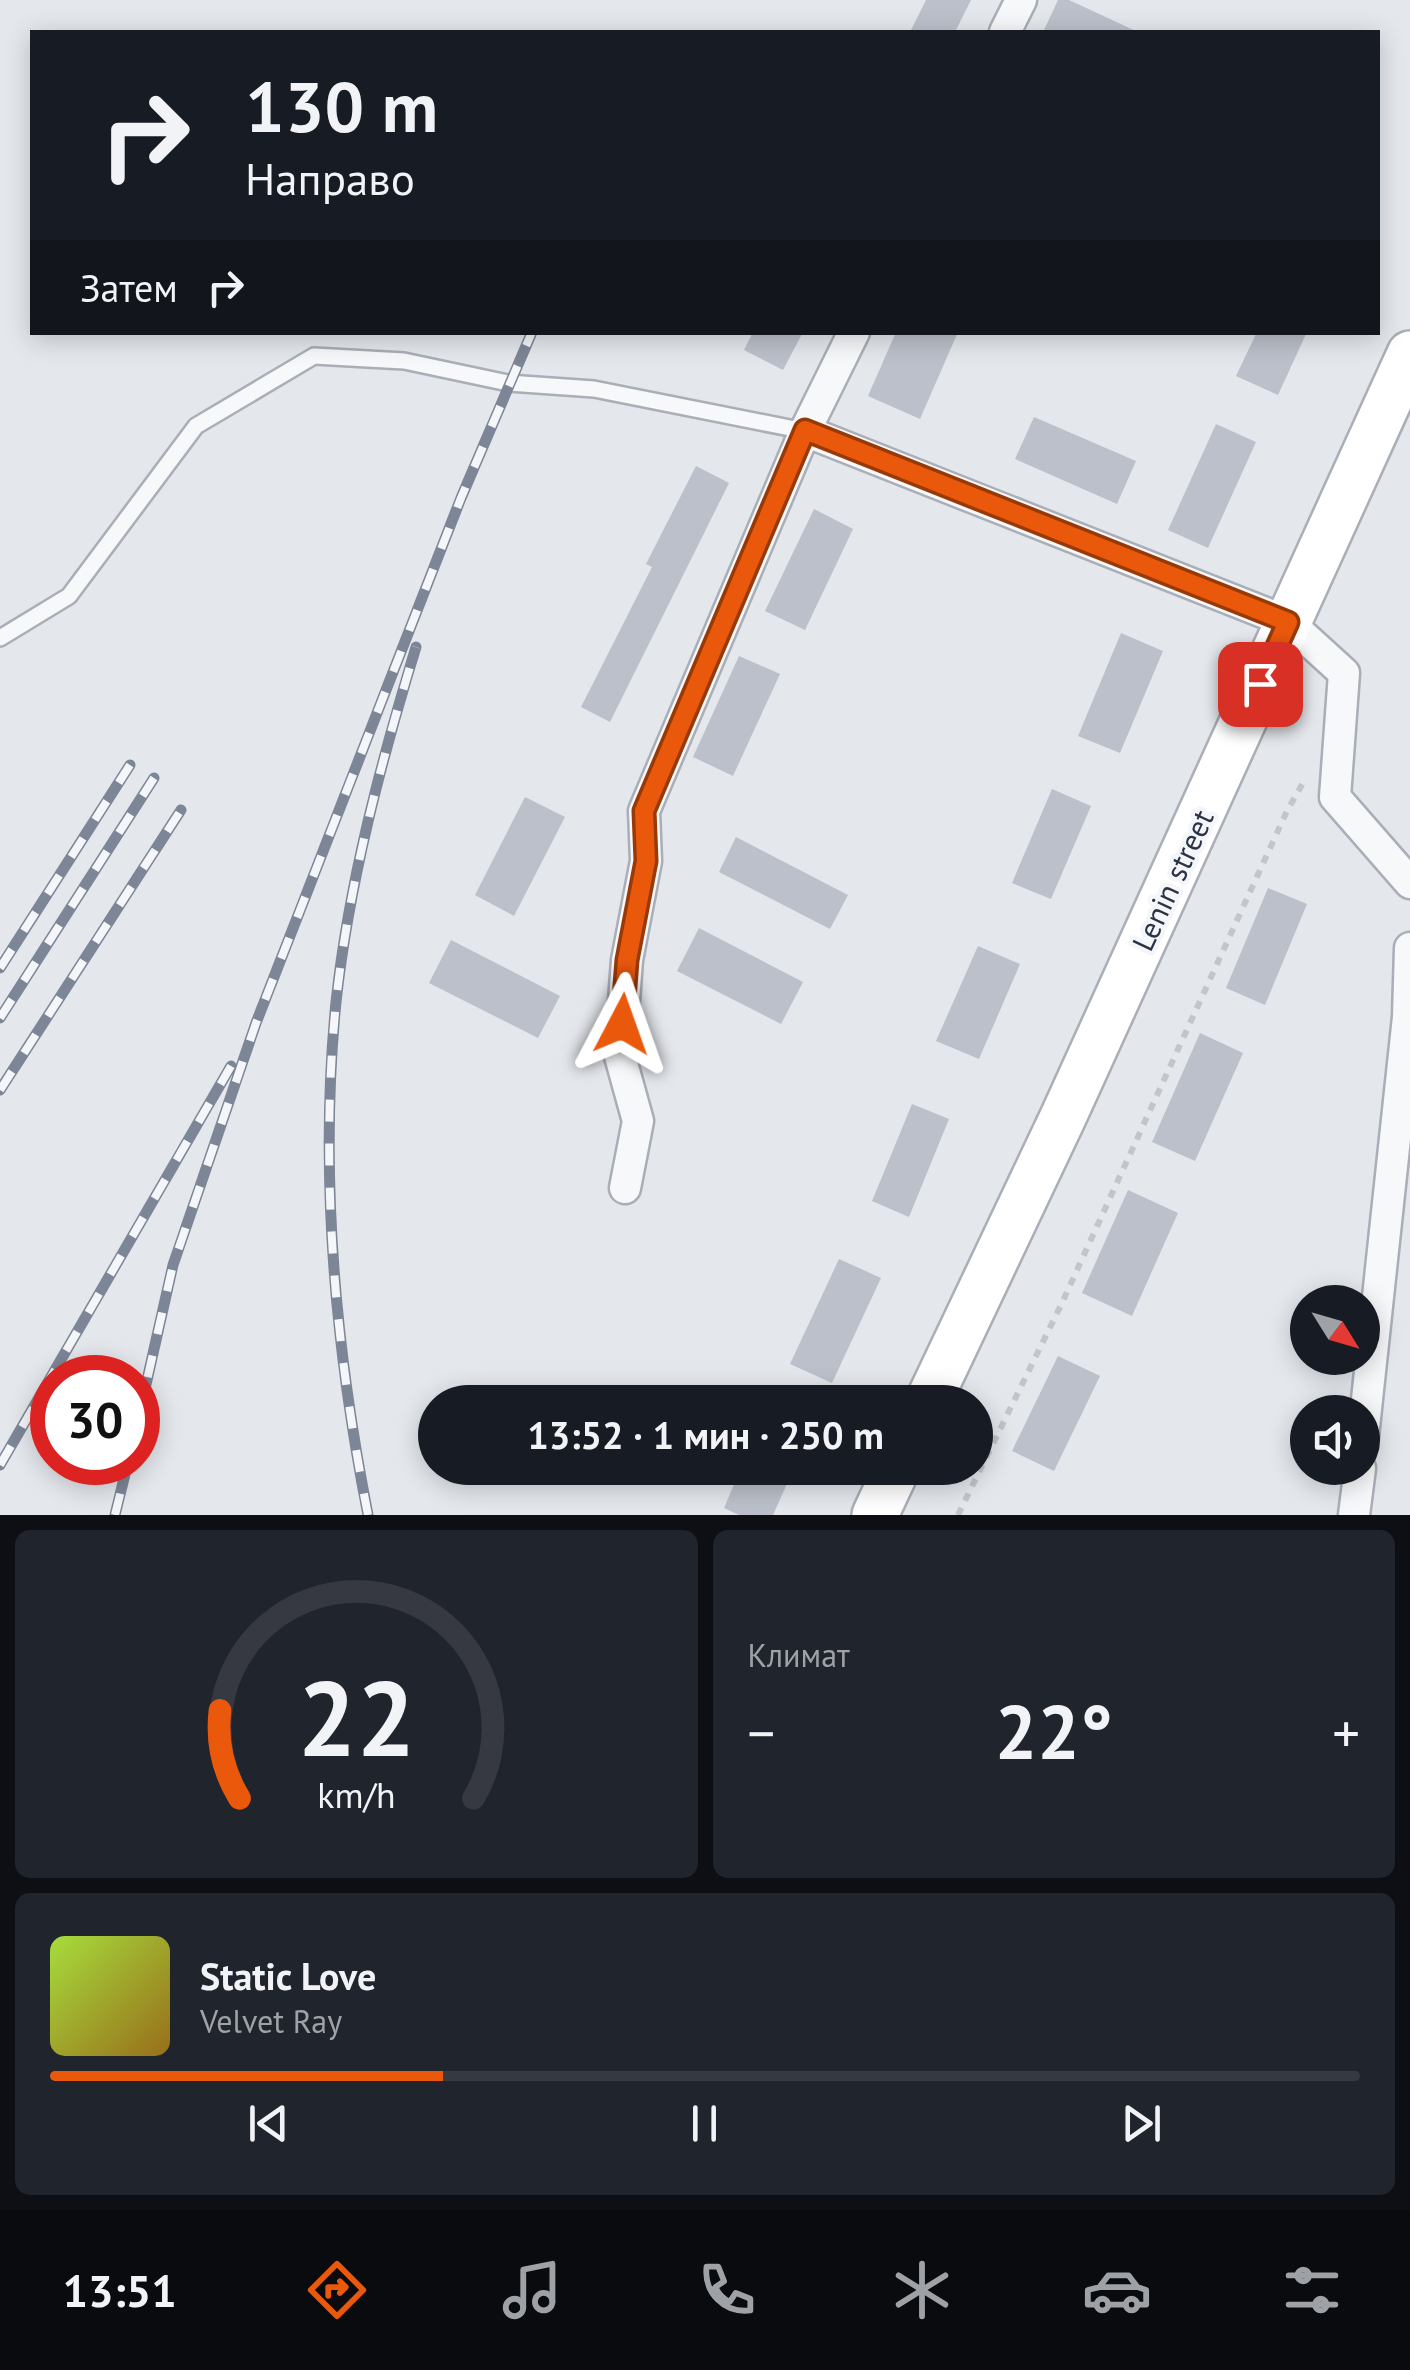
<!DOCTYPE html>
<html lang="ru">
<head>
<meta charset="utf-8">
<style>
  body { margin:0; font-family:"PT Sans",sans-serif; background:#20242c; color:#f1f3f6; height:100vh; display:flex; flex-direction:column; font-size:38px; white-space:nowrap }
  * { box-sizing:border-box; margin:0 }
  p { font-size:32px; color:#9ea1a6 }
  .icon { flex:none; width:55px; height:55px; fill:none; stroke:currentColor; stroke-width:2; stroke-linecap:round; stroke-linejoin:round }
  .map { position:relative; height:1515px; overflow:hidden }
  .panel { display:flex; flex-direction:column; gap:15px; padding:15px; background:#0d0f14; flex:1 }
  .panel>* { flex:none }
  .guide { position:absolute; left:30px; top:30px; width:1350px; height:305px; border-radius:0px; box-shadow:0 5px 25px #0003; background:#171b24; color:#f1f3f6; overflow:hidden }
  .needle { width:65px; rotate:127deg }
  .tools { position:absolute; left:1290px; top:1285px; display:grid; gap:20px }
  .tools a { display:grid; place-items:center; width:90px; height:90px; border-radius:50%; background:#171b24; box-shadow:0 5px 25px #0003; font-size:50px }
  .speed { position:absolute; left:30px; top:1355px; display:flex; gap:20px; font-size:50px; font-weight:700; text-align:center }
  .speed>* { display:grid; place-content:center; width:130px; height:130px; border-radius:50%; background:#171b24; box-shadow:0 5px 25px #0003; line-height:1 }
  .speed .limit { border:15px solid #d22; background:#fff; color:#111 }
  .pin { position:absolute; display:grid; place-items:center; width:85px; height:85px; color:#fff; margin:-42px; border-radius:20px; box-shadow:0 5px 15px #0006 }
  .me { position:absolute; width:110px; margin:-55px; rotate:4deg; stroke-linejoin:round; filter:drop-shadow(0 0 8px #0008) }
  .turn { display:flex; align-items:center; gap:35px; height:210px; padding:0 50px; font-size:45px }
  .turn .icon { width:130px; height:130px; stroke-width:2.5 }
  .turn b { display:block; font-size:70px; line-height:85px }
  .then { display:flex; align-items:center; height:95px; padding:0 50px; background:#0003; gap:20px; font-size:38px }
  .big { font-size:75px; font-weight:700; line-height:1.1 }
  .panel .tile { flex:1; display:flex; flex-direction:column; justify-content:center; gap:15px; min-width:0; padding:0 35px; border-radius:15px; background:#20242c }
  .panel .dial { align-items:center; gap:0 }
  .dial svg { height:260px; overflow:visible; fill:none; stroke:#363941; stroke-width:7; stroke-linecap:round; text-anchor:middle }
  .dial text { fill:#f1f3f6; stroke:none }
  .song { display:flex; align-items:center; gap:30px }
  .cover { width:120px; height:120px; border-radius:15px; background:linear-gradient(135deg,hsl(80 70% 55%),hsl(40 70% 35%)) }
  .played { height:10px; border-radius:5px; background:linear-gradient(90deg,#ea580c 30%,#363941 30%) }
  .keys { display:flex; justify-content:space-around; direction:ltr }
  .heat { display:flex; justify-content:space-between; align-items:center; font-size:55px; direction:ltr }
  .panel .tiles { flex:1; display:grid; gap:15px; grid-template-columns:1fr 1fr }
  .tile:last-child { grid-column:span 2 }
  .trip { position:absolute; left:418px; top:1385px; width:575px; height:100px; border-radius:50px; background:#171b24; box-shadow:0 5px 25px #0003; font-weight:700; line-height:100px; text-align:center }
  .tabs { display:flex; height:160px; justify-content:space-around; align-items:center; background:#090b0e; color:#9ea1a6 }
  .tabs .icon { width:70px; height:70px }
  .tabs .on { color:#ea580c }
  .tabs b { font-size:45px; color:#f1f3f6 }
  .map>svg:first-child { display:block }
  .building { fill:#bbc0ca }
  .lines { fill:none; stroke-linecap:round; stroke-linejoin:round }
  .lane-casing { stroke:#a9aeb7; stroke-width:20 }
  .street-casing { stroke:#a9aeb7; stroke-width:35 }
  .secondary-casing { stroke:#a9aeb7; stroke-width:50 }
  .path { stroke:#c2c5cb; stroke-width:6; stroke-dasharray:8 8; stroke-linecap:butt }
  .lane { stroke:#f7f8fa; stroke-width:15 }
  .street { stroke:#f7f8fa; stroke-width:30 }
  .secondary { stroke:#fff; stroke-width:45 }
  .rail-casing { stroke:#7d8696; stroke-width:11 }
  .rail { stroke:#f4f6f9; stroke-width:8; stroke-dasharray:22; stroke-linecap:butt }
  .route-casing { stroke:#983908; stroke-width:25 }
  .route { stroke:#ea580c; stroke-width:18 }
  .labels { text-anchor:middle; dominant-baseline:central; stroke-width:9; stroke-linejoin:round; paint-order:stroke }
  .street-label { font-size:30px; fill:#2b3445; stroke:#f4f6f9 }
</style>
</head>
<body>
<div class="map">
<svg width="1410" height="1515" viewBox="0 0 1410 1515">
  <rect width="100%" height="100%" fill="#e4e7ec"/>
  <path class="building" d="M926,0h45l-16,32h-45z
    M1058,0h11l69,32h-95z
    M753,332h50l-20,38 -39,-20z
    M896,332h62l-38,87 -52,-23z
    M1257,332h50l-29,63 -42,-19z
    M1034,417l102,44 -19,43 -102,-45z
    M1216,424l40,18 -48,106 -40,-18z
    M696,466l33,17 -119,239 -29,-15 71,-140 -6,-3z
    M814,509l39,20 -48,101 -40,-19z
    M1121,633l42,18 -43,102 -42,-17z
    M739,656l41,18 -47,102 -40,-19z
    M1052,789l39,17 -40,93 -39,-16z
    M525,797l40,20 -51,99 -39,-21z
    M736,837l112,58 -18,34 -111,-57z
    M1268,888l39,16 -42,101 -39,-17z
    M699,928l104,54 -22,42 -104,-53z
    M451,940l109,56 -22,42 -109,-55z
    M978,946l42,18 -41,95 -43,-18z
    M1200,1033l43,20 -48,108 -43,-19z
    M912,1104l37,15 -40,98 -37,-16z
    M1128,1190l50,23 -46,103 -50,-23z
    M839,1259l42,19 -49,105 -42,-19z
    M1058,1356l42,20 -46,95 -42,-20z
    M741,1468h53l-21,47h-34l-15,-7z"/>
  <g class="lines">
    <g class="lane-casing">
      <path id="lane" d="M0,638l69,-42 127,-170 118,-70 90,5 104,22 86,6 211,42"/>
    </g>
    <g class="street-casing">
      <path id="street" d="M1005,32l16,-32
        M805,431l483,191 56,51 -9,124 75,86
        M625,1188l13,-67 -18,-65 7,-96 19,-99 -2,-50 161,-380 49,-99
        M1362,1446l46,-429 2,-69
        M1354,1515l6,-47"/>
    </g>
    <g class="secondary-casing">
      <path id="secondary" d="M928,1402l136,-287 346,-761
        M875,1515l22,-47"/>
    </g>
    <path class="path" d="M958,1515l103,-210 226,-494 17,-30"/>
    <use href="#lane" class="lane"/>
    <use href="#street" class="street"/>
    <use href="#secondary" class="secondary"/>
    <g class="rail-casing">
      <path id="rail" d="M0,968l130,-203
        M0,1018l154,-240
        M0,1090l181,-280
        M138,1420l35,-155 83,-242 205,-525 71,-166
        M0,1465l231,-399
        M115,1515l13,-53
        M368,1515c-33,-168 -49,-342 -32,-513 13,-120 45,-240 80,-355"/>
    </g>
    <use href="#rail" class="rail"/>
  </g>
  <g class="lines">
    <g class="route-casing">
      <path id="route" d="M622,1024l5,-64 19,-99 -2,-50 161,-381 483,192 -28,62"/>
    </g>
    <use href="#route" class="route"/>
  </g>
  <g class="labels">
    <g class="street-label">
      <text transform="translate(1172 880) rotate(-65)">Lenin street</text>
    </g>
  </g>
</svg>
<div class="tools">
<a><svg class="needle" viewBox="-14 -14 28 28"><path d="M0-13l5 13h-10z" fill="#e53935"/><path d="M0 13l5-13h-10z" fill="#9ea1a6"/></svg></a>
<a><svg class="icon" aria-label="sound" viewBox="0 0 24 24"><path d="M4 9h4l5-4v14l-5-4H4zM17 9q2 3 0 6"/></svg></a>
</div>
<div class="speed"><div class="limit">30</div></div>
<div class="pin" style="left:1260px;top:684px;background:#d93025"><svg class="icon" aria-label="arrive" viewBox="0 0 24 24"><path d="M6 21V4h12l-3 4 3 4H6"/></svg></div>
<svg class="me" style="left:622px;top:1024px" viewBox="-20 -20 40 40"><path d="M0-17L14 15 0 8-14 15z" fill="#ea580c" stroke="#fff" stroke-width="4"/></svg>
<div class="trip">13:52 · 1 мин · 250 m</div>
<div class="guide">
<div class="turn"><svg class="icon" aria-label="right" viewBox="0 0 24 24"><path d="M7 20v-9h11M14 6l5 5-5 5"/></svg><div><b>130 m</b>Направо</div></div>
<div class="then">Затем<svg class="icon" aria-label="right" viewBox="0 0 24 24"><path d="M7 20v-9h11M14 6l5 5-5 5"/></svg></div>
</div>
</div>
<section class="panel">
<div class="tiles">
<div class="tile dial"><svg viewBox="0 0 100 80">
<path d="M14 69A42 42 0 1 1 86 69"/>
<path d="M14 69A42 42 0 0 1 8 42" stroke="#ea580c"/>
<text x="50" y="56" font-size="32" font-weight="700">22</text>
<text x="50" y="72" font-size="11">km/h</text>
</svg></div>
<div class="tile"><p>Климат</p>
<div class="heat"><a>−</a><b class="big">22°</b><a>+</a></div>
</div>
<div class="tile">
<div class="song"><i class="cover"></i><div><b>Static Love</b><p>Velvet Ray</p></div></div>
<div class="played"></div>
<div class="keys"><svg class="icon" aria-label="previous" viewBox="0 0 24 24"><path d="M18 5L8 12l10 7zM5 5v14"/></svg><svg class="icon" aria-label="pause" viewBox="0 0 24 24"><path d="M8 5v14M16 5v14"/></svg><svg class="icon" aria-label="next" viewBox="0 0 24 24"><path d="M6 5l10 7-10 7zM19 5v14"/></svg></div>
</div>
</div>
</section>
<nav class="tabs">
<b>13:51</b>
<svg class="icon on" aria-label="directions" viewBox="0 0 24 24"><path d="M12 3l9 9-9 9-9-9zM9 14v-3h6M13 9l2 2-2 2"/></svg>
<svg class="icon" aria-label="music" viewBox="0 0 24 24"><path d="M9 18V5l10-2v13"/><circle cx="6" cy="18" r="3"/><circle cx="16" cy="16" r="3"/></svg>
<svg class="icon" aria-label="phone" viewBox="0 0 24 24"><path d="M5 4h4l2 5-3 2q2 4 5 5l2-3 5 2v4C11 20 4 13 5 4z"/></svg>
<svg class="icon" aria-label="climate" viewBox="0 0 24 24"><path d="M12 3v18M4 7l16 10M4 17L20 7"/></svg>
<svg class="icon" aria-label="car" viewBox="0 0 24 24"><path d="M5 17H2v-5l4-1 3-4h7l3 4 3 1v5h-3M9 17h6M6 11h13"/><circle cx="7" cy="17" r="2"/><circle cx="17" cy="17" r="2"/></svg>
<svg class="icon" aria-label="filters" viewBox="0 0 24 24"><path d="M4 7h16M4 17h16"/><circle cx="9" cy="7" r="2"/><circle cx="15" cy="17" r="2"/></svg>
</nav>
</body>
</html>
